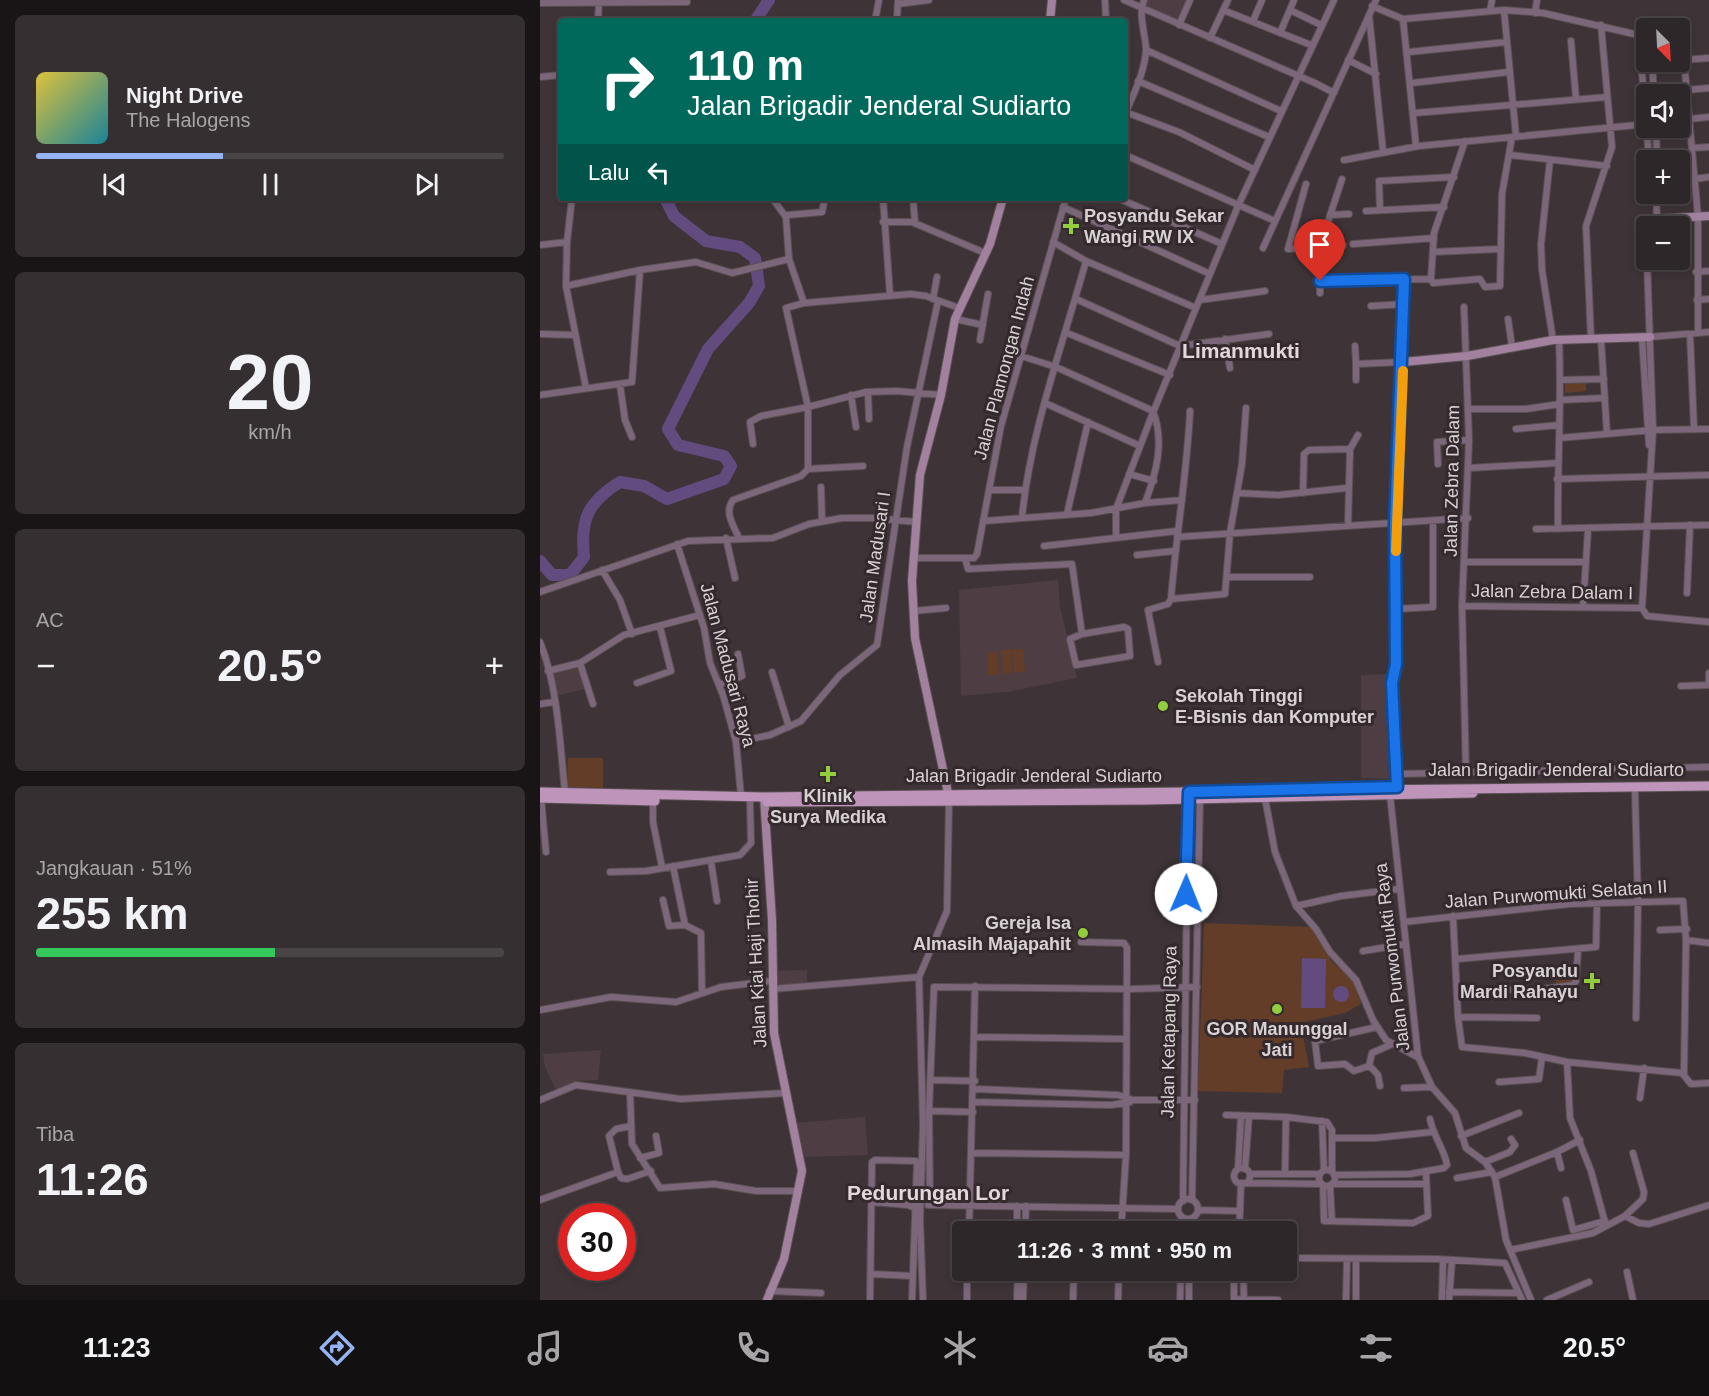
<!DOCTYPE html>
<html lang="id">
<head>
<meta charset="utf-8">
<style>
  body { margin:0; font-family:Helvetica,sans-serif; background:#362f31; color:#f1f3f6; height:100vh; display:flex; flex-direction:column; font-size:22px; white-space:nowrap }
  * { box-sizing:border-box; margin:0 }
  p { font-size:20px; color:#a7a5a8 }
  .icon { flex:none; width:33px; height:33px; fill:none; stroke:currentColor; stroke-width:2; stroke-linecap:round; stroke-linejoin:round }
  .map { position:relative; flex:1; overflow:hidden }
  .side { display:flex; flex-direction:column; gap:15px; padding:15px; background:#191517; width:540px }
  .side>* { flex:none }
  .banner { position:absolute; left:18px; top:18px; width:570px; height:183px; border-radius:6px; box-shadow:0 3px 9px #0003,0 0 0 2px #494446; background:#00695c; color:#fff; overflow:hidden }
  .needle { width:39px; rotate:156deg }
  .buttons { position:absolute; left:1096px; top:18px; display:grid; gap:12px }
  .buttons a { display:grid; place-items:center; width:54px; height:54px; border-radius:6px; background:#2e2729; box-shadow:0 3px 9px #0003,0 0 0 2px #494446; font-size:30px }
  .speed { position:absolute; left:18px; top:1203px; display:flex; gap:12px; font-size:30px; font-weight:700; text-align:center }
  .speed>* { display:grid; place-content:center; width:78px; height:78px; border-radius:50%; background:#2e2729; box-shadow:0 3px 9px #0003,0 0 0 2px #494446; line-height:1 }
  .speed .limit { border:9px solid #d22; background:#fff; color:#111 }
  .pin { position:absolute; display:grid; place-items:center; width:51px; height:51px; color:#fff; margin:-62px -26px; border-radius:50% 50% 50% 0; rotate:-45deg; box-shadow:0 0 6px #0007 }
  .pin .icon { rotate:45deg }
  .me { position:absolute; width:66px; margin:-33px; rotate:1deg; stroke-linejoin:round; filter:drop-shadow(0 0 4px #0008) }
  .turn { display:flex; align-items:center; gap:21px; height:126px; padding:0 30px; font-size:27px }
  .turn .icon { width:78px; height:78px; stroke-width:2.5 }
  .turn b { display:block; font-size:42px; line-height:51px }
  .then { display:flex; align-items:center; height:57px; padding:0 30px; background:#0003; gap:12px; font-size:22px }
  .big { font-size:45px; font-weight:800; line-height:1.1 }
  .side .tile { flex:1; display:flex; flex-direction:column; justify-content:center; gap:9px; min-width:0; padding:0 21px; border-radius:9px; background:#362f31 }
  .side .dial { align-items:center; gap:0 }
  .dial b { font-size:78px; line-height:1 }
  .song { display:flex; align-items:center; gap:18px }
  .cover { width:72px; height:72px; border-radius:9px; background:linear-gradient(135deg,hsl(50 70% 55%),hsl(190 70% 35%)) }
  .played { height:6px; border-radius:3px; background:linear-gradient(90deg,#95b2f1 40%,#494446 40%) }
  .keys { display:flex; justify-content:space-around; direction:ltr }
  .heat { display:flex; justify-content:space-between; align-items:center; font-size:33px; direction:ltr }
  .charge { height:9px; border-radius:4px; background:linear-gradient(90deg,#34c759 51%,#494446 0) }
  .trip { position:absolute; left:412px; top:1221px; width:345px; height:60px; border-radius:6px; background:#2e2729; box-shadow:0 3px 9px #0003,0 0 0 2px #494446; font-weight:800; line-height:60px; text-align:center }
  .tabs { display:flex; height:96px; justify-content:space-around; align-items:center; background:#121010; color:#a7a5a8 }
  .tabs .icon { width:42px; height:42px }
  .tabs .active { color:#95b2f1 }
  .tabs b { font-size:27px; color:#f1f3f6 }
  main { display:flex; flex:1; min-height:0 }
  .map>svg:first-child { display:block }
  .built { fill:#4e3e43 }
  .green { fill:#633d28 }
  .water { fill:#624c7f }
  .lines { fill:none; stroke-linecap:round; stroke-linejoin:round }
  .river { stroke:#624c7f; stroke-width:12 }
  .street-casing { stroke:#5a5053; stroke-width:8 }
  .secondary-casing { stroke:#5a5053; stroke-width:10 }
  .primary-casing { stroke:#5a5053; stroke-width:11 }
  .street { stroke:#7b6779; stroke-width:6 }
  .secondary { stroke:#a1819e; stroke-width:8 }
  .primary { stroke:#be94ba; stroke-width:9 }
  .route-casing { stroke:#114b97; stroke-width:15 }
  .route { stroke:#1a73e8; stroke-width:10 }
  .slow { stroke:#f59e0b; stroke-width:10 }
  .poi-dot { fill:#92cd3e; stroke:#342a2d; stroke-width:2 }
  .labels { text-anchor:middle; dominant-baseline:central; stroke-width:6; stroke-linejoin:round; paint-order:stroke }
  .poi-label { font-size:18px; font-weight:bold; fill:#d8d2d4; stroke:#342a2d; text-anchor:start }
  .street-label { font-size:18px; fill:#d8d2d4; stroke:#342a2d }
  .quarter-label { font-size:21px; font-weight:bold; fill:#e4d7db; stroke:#342a2d }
</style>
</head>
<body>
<main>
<section class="side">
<div class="tile">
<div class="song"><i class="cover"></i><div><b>Night Drive</b><p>The Halogens</p></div></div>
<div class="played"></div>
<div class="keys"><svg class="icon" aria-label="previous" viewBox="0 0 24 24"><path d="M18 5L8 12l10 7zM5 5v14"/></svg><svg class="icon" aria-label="pause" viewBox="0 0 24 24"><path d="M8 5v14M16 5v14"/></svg><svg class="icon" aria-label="next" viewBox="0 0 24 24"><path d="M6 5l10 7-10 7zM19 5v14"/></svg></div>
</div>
<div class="tile dial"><b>20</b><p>km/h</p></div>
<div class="tile"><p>AC</p>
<div class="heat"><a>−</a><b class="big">20.5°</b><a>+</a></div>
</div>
<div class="tile"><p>Jangkauan · 51%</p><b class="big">255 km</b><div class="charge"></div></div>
<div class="tile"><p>Tiba</p><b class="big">11:26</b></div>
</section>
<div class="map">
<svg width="1169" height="1300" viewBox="0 0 1169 1300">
  <rect width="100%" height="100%" fill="#3e3437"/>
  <path class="built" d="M606,0h42l-9,22 -36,-15z
    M518,580l2,27 17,71 -70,14 -46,4 -2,-106z
    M40,665l5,24 -30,7 -6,-24z
    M851,674l2,105 -32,-1v-103z
    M267,970v15l-32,3v-17z
    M61,1050l-3,30 -22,1 -20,9 -11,-23 -2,-13z
    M325,1117l3,38 -65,2 -7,-34z"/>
  <path class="green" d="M1046,382v9l-21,2v-9z
    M472,649h11l2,23h-11z
    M462,650h9l1,23 -9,1z
    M458,652l1,23h-11l-1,-22z
    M28,758h35v30l-36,-1z
    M664,923l108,4 20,35 23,19 6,23 -16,9 -44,10 8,44 -25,3 -2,23 -84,-2z
    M1032,972l1,11 -17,1 -1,-11z"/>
  <path class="water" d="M762,958l24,1 -1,49h-24z
    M793 994a8 8 0 1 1 16 0a8 8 0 1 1-16 0Z"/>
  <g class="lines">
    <path class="river" d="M215,21l14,-21
      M0,561l12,14h18l14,-18c-4,-38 4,-55 36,-75l24,4 23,13 57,-20 7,-13 -7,-10 -46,-11 -10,-16 40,-80 41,-46 10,-17 -4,-28 -15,-11 -34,-6 -32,-25 -9,-18"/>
    <g class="street-casing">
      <path id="street" d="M565,0l1,21
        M584,0l191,83 19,10
        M0,3l147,-1
        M358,4l31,-4
        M832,6l31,13 101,-9 39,3 104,24
        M683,10l88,35
        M750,10l31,15
        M964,10l12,126
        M950,11l2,-11
        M995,13l2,-13
        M829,15l14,136
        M357,18l1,-17
        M863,19l13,127
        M58,21l1,-21
        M335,21l4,-21
        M713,21l9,-21
        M639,25l11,-25
        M740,33l14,-33
        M1099,35l10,125
        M670,38l18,-38
        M1031,41l5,58
        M606,50l135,61
        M869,52l98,-10
        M1140,57l4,3 14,157v116
        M808,60l28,14
        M1143,60l26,-2
        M1112,62l2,32
        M1101,63l18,-1
        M0,77l21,-2
        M598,81l131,56
        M872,83l97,-11
        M1147,90l22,-2
        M585,112l54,20 76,38
        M586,112c8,-19 20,-43 20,-64 -1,-16 -8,-33 -2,-48
        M875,113l192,-16
        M1140,120l29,-3
        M1116,128l1,32
        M1152,148l17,-1
        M585,155l150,66
        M970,155l97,11
        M804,160l75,-14 228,-22
        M1010,160l-9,84 1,26 11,70
        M1155,179l14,-2
        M766,184l-18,65 55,-4
        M32,198l-5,44 -1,44 20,102
        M232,198l14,19
        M343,198l7,97
        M373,198l2,25
        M578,198l104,46
        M523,207l147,67
        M840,210l-1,-29 75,-4
        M826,211l78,-4
        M790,215l19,-1
        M343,222h29l73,31
        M513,242l33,19 110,47
        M813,244l81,-6
        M0,245l27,-3
        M723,248l113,-248
        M893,252l66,-3
        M1107,259l-1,-35 2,-4 9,-1 -1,-25
        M1156,272l13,-1
        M891,279l3,-46 31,-92
        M780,281l111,-2 2,4 47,-4 5,8 15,-1 2,-92 10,-57
        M26,286l74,-16 56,-8 36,11 57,-14
        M780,293v-47l22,-67
        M393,299l4,-22
        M536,299l104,47
        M660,300l65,-9
        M1157,300l12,-1
        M264,303l-15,-44 -3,-41 2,-3 34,-3 3,-14
        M831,306l34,-2
        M924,307l5,133 -7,166 4,168
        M415,319l28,6
        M968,319l4,28
        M527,333l103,42
        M0,334l35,1
        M1150,334l4,95
        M1110,337l59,-5
        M1102,338l7,107
        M685,339l5,29
        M1051,339l-5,-113 26,-79 -11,-122
        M1061,339l6,95
        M440,340l8,-46
        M640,346l89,-12
        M815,346l1,18 47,-2 1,-83
        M481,356l35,11 97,44c12,31 3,63 -8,92
        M816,364v16
        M1021,380l43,-1
        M80,385l5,35 7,17
        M328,392l1,27
        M0,395l92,-13 8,-112
        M311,395l5,32
        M1020,400l45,-2
        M505,403l95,43
        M928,409h58l34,-5
        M976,429l43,-4
        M1019,438l94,-8 56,-1
        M213,444l-3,-22 11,-6 47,-9 58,-15 31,-1 44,4
        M898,464l-1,-22 32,-2
        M929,468l89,-5
        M268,469l55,-3
        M589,474l25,7
        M1017,479l152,-4
        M281,487l1,34
        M449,490h36
        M698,493l40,2 69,-7
        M763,493l1,-39 5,-4 41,-1
        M527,514l21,-92
        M482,518c8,-86 41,-174 64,-257
        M443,521l108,-8 54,-10 37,-3
        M808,525l2,-76 8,-14
        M996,529l173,-4
        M1018,529c-1,-63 4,-126 1,-189
        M637,537l291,-19
        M186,538l9,40
        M199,538c-6,-13 -15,-26 -6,-38l68,-24 7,-7v-62l-22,-99 18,-5 107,-9 15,2 33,12
        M576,538v-29l36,-94 86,-209 96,-206
        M137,544l27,84 6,35 13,32 13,47 5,54
        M504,546l133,-15
        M597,555l37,-4
        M373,558h61l3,-4 24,-128 65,-228
        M425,558l3,11 104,-5 10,70
        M926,562h120
        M62,570l18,30 12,34
        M687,577h83
        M0,592l148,-51 85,-3 36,-14 33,-6h30l45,4
        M1147,593l3,-68
        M631,599l54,-5 5,-61 12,-69 4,-56
        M922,606l180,2
        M1043,607l5,-77
        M1102,608l11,-178 -6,-170
        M1102,608l5,8 62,6
        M856,609l37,-2v-86
        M373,611l33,-3
        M584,627l4,2 2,27 -54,9 -6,-26 12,-5z
        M0,642c18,44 20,103 25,150
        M618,662l-10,-52 20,-6 3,-5c5,-63 16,-125 19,-188
        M40,663l13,41
        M8,671l32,-8 44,-28 76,-20
        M232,672l17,55
        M97,683l34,-12 -11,-44
        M179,685l23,-9 -4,-22
        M1169,685v-12
        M1141,686l28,-1
        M0,704l14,-2
        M196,742l34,-7 31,-14 39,-46 37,-30 30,-198 31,-146
        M856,774l313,-7
        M1095,792l3,111 -2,115
        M850,795l28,261 14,31 23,26 11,35 19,14 10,15 11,63 25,60
        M1,798l5,54
        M725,798l10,54 21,54 20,23 14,23 26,28 17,40 13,20 33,18
        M113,801v21l9,45
        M171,861l6,40
        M70,872l36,-1 94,-16 11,-12 -1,-41
        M123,900l6,26 16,-1 -12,-59
        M756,906l45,-10 58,-7
        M913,916l5,101 4,30 63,6 42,9 115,11 9,11 18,-1
        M864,922l165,-18 114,-3 3,39 23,3
        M145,925l16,8 1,60
        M1120,930l27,-1
        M541,942l43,1 3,5 -1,207 -5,77
        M823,951l43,-7
        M917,959l139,-12 1,-44
        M232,989l147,-12
        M918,991l85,-2 30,-4 3,-4 2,-31
        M0,1010l71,-13 65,5 45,-15 50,-6
        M918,1017l79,1
        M837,1027l-62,14 3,25 27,-2 9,7 15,-5 3,-13 18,-8
        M435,1037l151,2
        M1027,1062l3,56 21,53 15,55
        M829,1065l9,10 2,11
        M1144,1073l2,-133
        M390,1080l45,1
        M959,1082l40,-3 3,-22
        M864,1088l28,-1
        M435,1089l143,6 15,5h62
        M90,1093l2,51 28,44 54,-4 42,7h42
        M1100,1098l4,-30
        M0,1100l36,-15 105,14 105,-6
        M434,1102l137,3 19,-3
        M389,1111l44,1
        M686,1115l60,2 41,5 5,8v42
        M782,1121l2,49
        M921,1136l58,-23
        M792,1138h43l57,-6
        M1017,1152l4,16
        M432,1153l154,2
        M100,1158l19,-5 -3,-17
        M945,1162l25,-10 5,-7 -4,-6
        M694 1176a8 8 0 1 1 16 0a8 8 0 1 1-16 0Z
        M698,1169l3,-53
        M705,1169l4,-53
        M779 1178a8 8 0 1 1 16 0a8 8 0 1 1-16 0Z
        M78,1172l-9,-36 7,-7 15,-3
        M710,1174h70
        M745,1174l1,-57
        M794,1175l76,-1 34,-6 3,-3c-3,-17 -14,-29 -17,-46
        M955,1177l62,-25 23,-12
        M917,1178l35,-6
        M705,1183l76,1
        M792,1184h94
        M783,1185l1,36 89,2 15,-7 -2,-43
        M790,1186l2,35
        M638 1209a10 10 0 1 1 20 0a10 10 0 1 1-20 0Z
        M0,1200l78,-28 3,6 6,1 24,-8
        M652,1200l8,-404
        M1026,1200l7,30 32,-9
        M643,1201l5,-405
        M332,1202l36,3 7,3
        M388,1205l250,4
        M390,1205l-1,-94 5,-124 198,2 65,-2
        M477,1206v26
        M658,1210l42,1 1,-28
        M1085,1216l18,-17 1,-7 -11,-39
        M429,1232l6,-246
        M485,1232l1,-26
        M642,1232v-14
        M650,1232l2,-13
        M699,1232l1,-21
        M970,1250l83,-17 32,-17 14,7 10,1 60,-19
        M747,1258l149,1 69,4 17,37
        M694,1270v30
        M703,1270l1,30
        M1087,1272l6,28
        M331,1274l41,2
        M534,1275h45
        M229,1291l52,2
        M909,1292l70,1
        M694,1299l44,1
        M330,1300l2,-138 3,-2 41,1 1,3 -5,136
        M383,1300l-3,-81 3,-94 -4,-148 28,-66 2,-111
        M427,1300v-30
        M477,1300l1,-30
        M483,1300l1,-30
        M533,1300l1,-30
        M578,1300l1,-30
        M640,1300l1,-30
        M649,1300v-30
        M806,1300l1,-41
        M816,1300v-41
        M902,1300l1,-40
        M909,1300l3,-40
        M1007,1300l42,-18"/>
    </g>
    <g class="secondary-casing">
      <path id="secondary" d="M510,21l2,-21
        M1117,219l52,-3
        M857,787l-5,-104 4,-19 -1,-141 8,-161 64,-6 86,-16 97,-3
        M408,793l-33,-155 -3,-57 8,-106 21,-80 14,-76 35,-75 13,-46
        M224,797l8,123 2,113 28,138 -18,88 -17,41"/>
    </g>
    <g class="primary-casing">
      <path id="primary" d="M0,792l224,5 945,-11
        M0,798l115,3
        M227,802l379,-2 327,-7"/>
    </g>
    <use href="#street" class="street"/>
    <use href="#secondary" class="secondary"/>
    <use href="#primary" class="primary"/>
  </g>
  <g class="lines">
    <g class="route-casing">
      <path id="route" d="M646,894l3,-102 208,-5 -5,-104 4,-19 -1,-141 9,-244 -84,2"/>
    </g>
    <use href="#route" class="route"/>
    <path class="slow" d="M856,551l7,-180"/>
  </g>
  <g class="poi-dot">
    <path d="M528 217h6v6h6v6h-6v6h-6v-6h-6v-6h6z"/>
    <circle cx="623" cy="706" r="6"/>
    <path d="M285 765h6v6h6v6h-6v6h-6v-6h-6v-6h6z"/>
    <circle cx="543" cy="933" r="6"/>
    <path d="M1049 972h6v6h6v6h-6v6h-6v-6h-6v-6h6z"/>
    <circle cx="737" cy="1009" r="6"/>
  </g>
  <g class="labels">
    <g class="poi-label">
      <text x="544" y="216">Posyandu Sekar<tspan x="544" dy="21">Wangi RW IX</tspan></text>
      <text x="635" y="696">Sekolah Tinggi<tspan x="635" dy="21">E-Bisnis dan Komputer</tspan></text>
      <text x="288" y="796" text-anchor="middle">Klinik<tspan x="288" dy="21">Surya Medika</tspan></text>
      <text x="531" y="923" text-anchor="end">Gereja Isa<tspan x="531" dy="21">Almasih Majapahit</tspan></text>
      <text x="1038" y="971" text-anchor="end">Posyandu<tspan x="1038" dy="21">Mardi Rahayu</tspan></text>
      <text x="737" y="1029" text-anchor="middle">GOR Manunggal<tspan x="737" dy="21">Jati</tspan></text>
    </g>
    <g class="street-label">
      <text transform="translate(464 368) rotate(-75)">Jalan Plamongan Indah</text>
      <text transform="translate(912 481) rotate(-89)">Jalan Zebra Dalam</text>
      <text transform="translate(335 557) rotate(-82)">Jalan Madusari I</text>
      <text transform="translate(1012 592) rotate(1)">Jalan Zebra Dalam I</text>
      <text transform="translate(188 665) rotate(75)">Jalan Madusari Raya</text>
      <text x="1016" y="770">Jalan Brigadir Jenderal Sudiarto</text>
      <text x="494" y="776">Jalan Brigadir Jenderal Sudiarto</text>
      <text transform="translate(1016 894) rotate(-4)">Jalan Purwomukti Selatan II</text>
      <text transform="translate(852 957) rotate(-97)">Jalan Purwomukti Raya</text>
      <text transform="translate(216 963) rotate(-93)">Jalan Kiai Haji Thohir</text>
      <text transform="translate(629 1032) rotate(-89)">Jalan Ketapang Raya</text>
    </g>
    <g class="quarter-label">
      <text x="701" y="350">Limanmukti</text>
      <text x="388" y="1192">Pedurungan Lor</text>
    </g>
  </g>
</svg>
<div class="buttons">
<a><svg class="needle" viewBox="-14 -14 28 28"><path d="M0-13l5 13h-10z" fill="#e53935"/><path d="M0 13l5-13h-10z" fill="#a7a5a8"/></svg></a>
<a><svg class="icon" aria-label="sound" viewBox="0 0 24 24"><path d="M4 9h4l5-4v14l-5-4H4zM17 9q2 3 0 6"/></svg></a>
<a>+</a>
<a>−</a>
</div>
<div class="speed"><div class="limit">30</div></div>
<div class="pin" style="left:780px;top:281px;background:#d93025"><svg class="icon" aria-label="arrive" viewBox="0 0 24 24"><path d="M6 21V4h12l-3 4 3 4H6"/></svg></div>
<svg class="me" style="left:646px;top:894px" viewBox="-20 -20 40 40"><circle r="19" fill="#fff"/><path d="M0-13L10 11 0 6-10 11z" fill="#1a73e8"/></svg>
<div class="trip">11:26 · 3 mnt · 950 m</div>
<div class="banner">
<div class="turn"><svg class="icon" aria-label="right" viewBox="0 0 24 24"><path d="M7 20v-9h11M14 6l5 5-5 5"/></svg><div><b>110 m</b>Jalan Brigadir Jenderal Sudiarto</div></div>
<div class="then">Lalu<svg class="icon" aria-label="left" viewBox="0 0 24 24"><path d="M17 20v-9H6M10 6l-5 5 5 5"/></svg></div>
</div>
</div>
</main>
<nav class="tabs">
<b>11:23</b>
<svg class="icon active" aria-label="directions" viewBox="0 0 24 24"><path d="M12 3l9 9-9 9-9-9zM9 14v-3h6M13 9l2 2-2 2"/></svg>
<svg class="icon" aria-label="music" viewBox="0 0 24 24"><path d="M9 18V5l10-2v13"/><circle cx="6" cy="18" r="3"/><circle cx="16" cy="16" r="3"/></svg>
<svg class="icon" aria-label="phone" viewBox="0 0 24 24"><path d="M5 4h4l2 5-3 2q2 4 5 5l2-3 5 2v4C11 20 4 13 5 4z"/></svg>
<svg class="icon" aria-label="climate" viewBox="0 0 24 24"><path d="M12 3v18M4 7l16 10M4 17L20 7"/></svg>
<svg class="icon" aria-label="car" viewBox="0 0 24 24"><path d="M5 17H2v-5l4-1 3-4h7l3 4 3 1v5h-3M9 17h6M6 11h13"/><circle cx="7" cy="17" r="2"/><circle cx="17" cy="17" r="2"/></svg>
<svg class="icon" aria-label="filters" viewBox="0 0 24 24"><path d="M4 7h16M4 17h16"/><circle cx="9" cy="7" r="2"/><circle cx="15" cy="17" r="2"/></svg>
<b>20.5°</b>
</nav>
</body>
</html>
